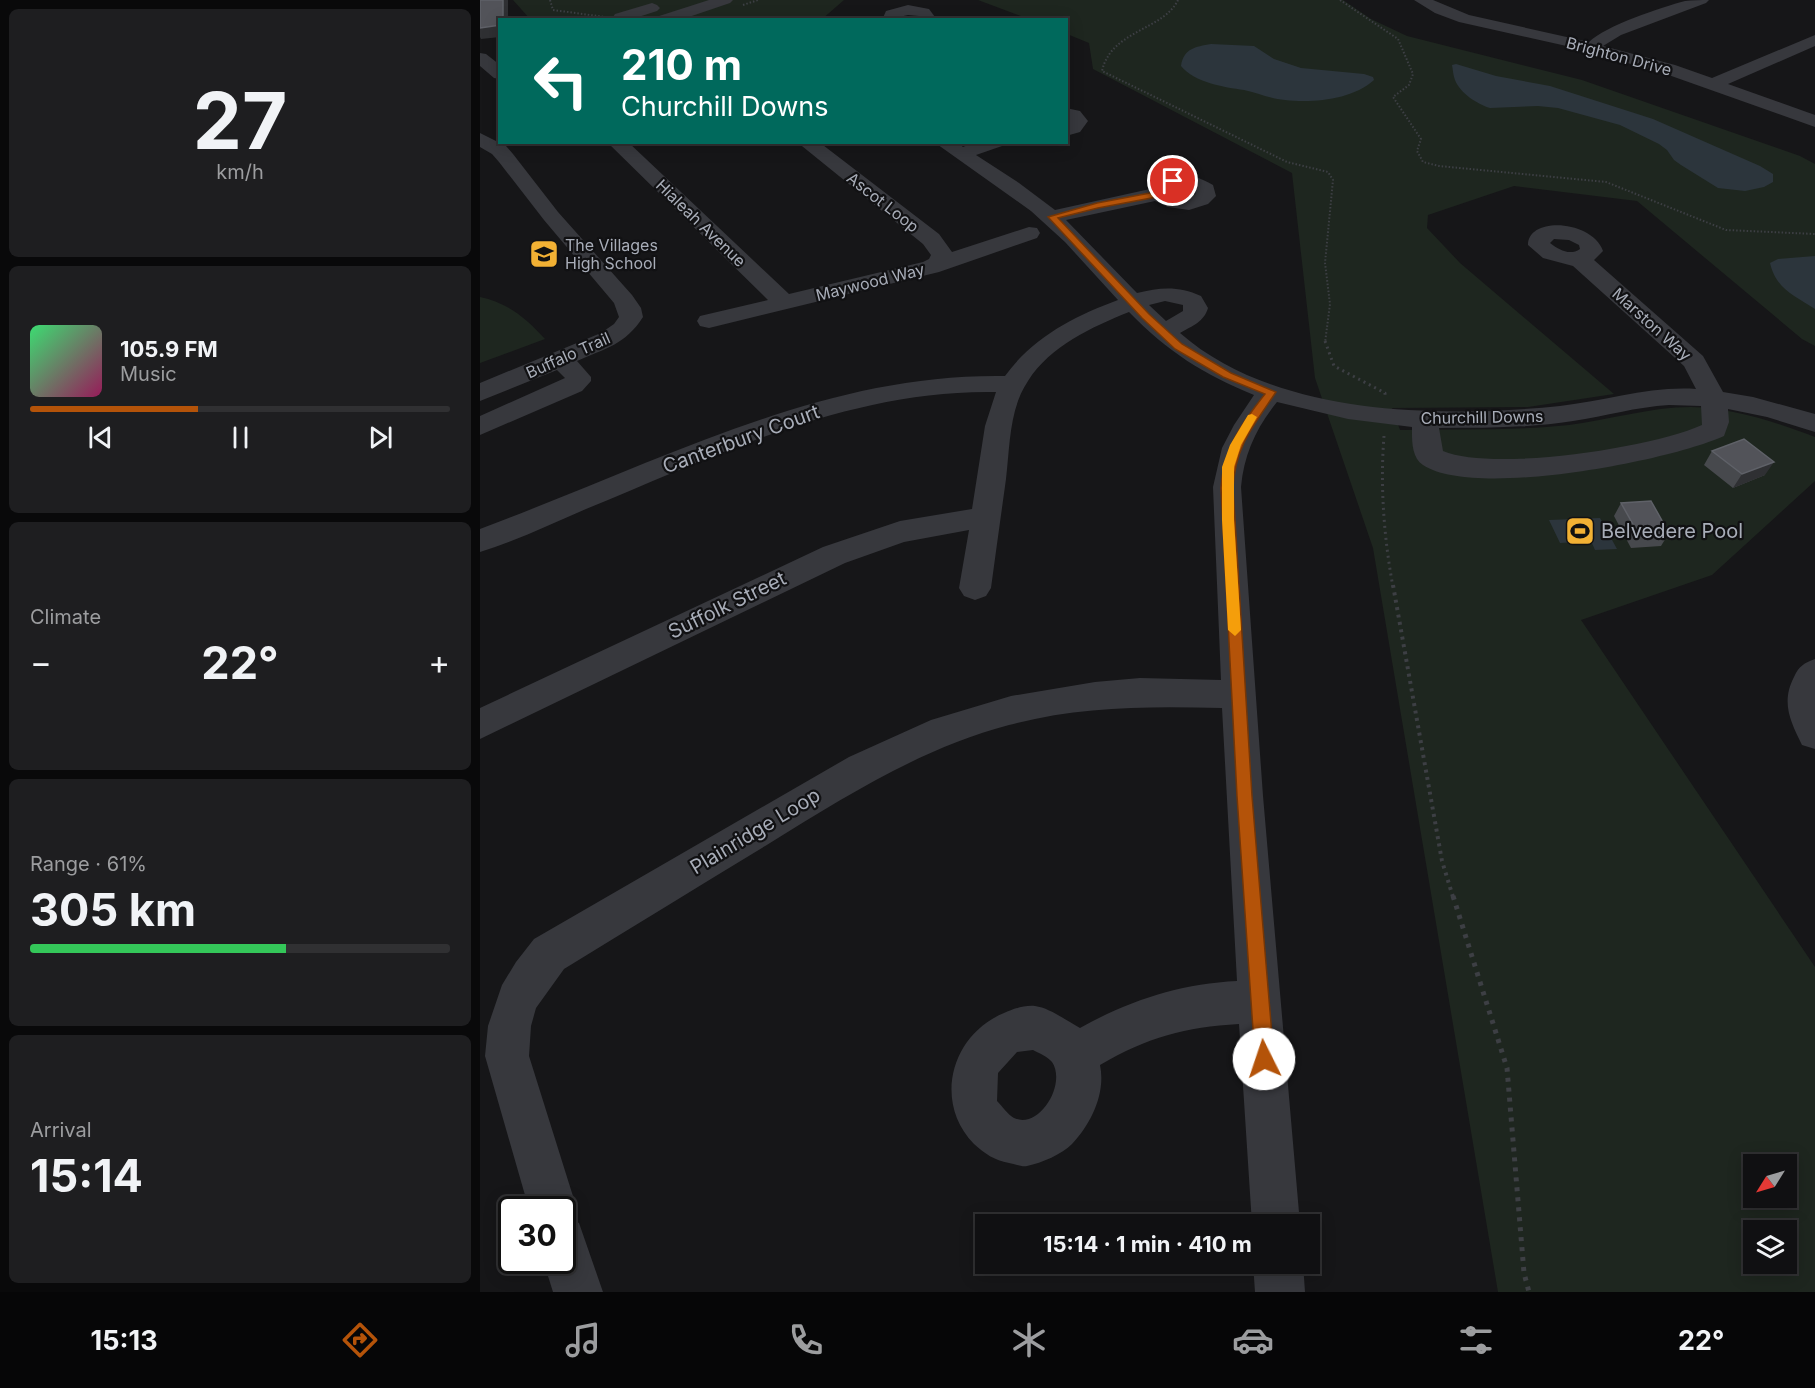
<!DOCTYPE html>
<html lang="en">
<head>
<meta charset="utf-8">
<style>
  body { margin:0; font-family:Inter,sans-serif; background:#1e1e20; color:#f1f3f6; height:100vh; display:flex; flex-direction:column; font-size:22px; white-space:nowrap }
  * { box-sizing:border-box; margin:0 }
  p { font-size:20px; color:#9c9d9f }
  .icon { flex:none; width:33px; height:33px; fill:none; stroke:currentColor; stroke-width:2; stroke-linecap:round; stroke-linejoin:round }
  .map { position:relative; flex:1; overflow:hidden }
  .side { display:flex; flex-direction:column; gap:9px; padding:9px; background:#09090a; width:480px }
  .side>* { flex:none }
  .hud { position:absolute; left:18px; top:18px; width:570px; height:126px; border-radius:0px; box-shadow:0 3px 15px #0003,0 0 0 2px #303032; background:#00695c; color:#fff; overflow:hidden }
  .needle { width:39px; rotate:233deg }
  .tools { position:absolute; left:1263px; top:1154px; display:grid; gap:12px }
  .tools a { display:grid; place-items:center; width:54px; height:54px; border-radius:0px; background:#101012; box-shadow:0 3px 15px #0003,0 0 0 2px #303032; font-size:30px }
  .speed { position:absolute; left:18px; top:1196px; display:flex; gap:12px; font-size:30px; font-weight:700; text-align:center }
  .speed>* { display:grid; place-content:center; width:78px; height:78px; border-radius:50%; background:#101012; box-shadow:0 3px 15px #0003,0 0 0 2px #303032; line-height:1 }
  .speed .limit { border:3px solid #111; border-radius:9px; background:#fff; color:#111 }
  .pin { position:absolute; display:grid; place-items:center; width:51px; height:51px; color:#fff; margin:-26px; border:3px solid #fff; border-radius:50%; box-shadow:0 2px 6px #0007 }
  .me { position:absolute; width:66px; margin:-33px; rotate:356deg; stroke-linejoin:round; filter:drop-shadow(0 0 4px #0008) }
  .turn { display:flex; align-items:center; gap:21px; height:126px; padding:0 24px; font-size:27px }
  .turn .icon { width:78px; height:78px; stroke-width:2.5 }
  .turn b { display:block; font-size:42px; line-height:51px }
  .big { font-size:45px; font-weight:700; line-height:1.1 }
  .side .tile { flex:1; display:flex; flex-direction:column; justify-content:center; gap:9px; min-width:0; padding:0 21px; border-radius:9px; background:#1e1e20 }
  .side .dial { align-items:center; gap:0 }
  .dial b { font-size:78px; line-height:1 }
  .song { display:flex; align-items:center; gap:18px }
  .cover { width:72px; height:72px; border-radius:9px; background:linear-gradient(135deg,hsl(140 70% 55%),hsl(330 70% 35%)) }
  .played { height:6px; border-radius:3px; background:linear-gradient(90deg,#b45309 40%,#303032 40%) }
  .keys { display:flex; justify-content:space-around; direction:ltr }
  .heat { display:flex; justify-content:space-between; align-items:center; font-size:33px; direction:ltr }
  .charge { height:9px; border-radius:4px; background:linear-gradient(90deg,#34c759 61%,#303032 0) }
  .trip { position:absolute; left:495px; top:1214px; width:345px; height:60px; border-radius:0px; background:#101012; box-shadow:0 3px 15px #0003,0 0 0 2px #303032; font-weight:700; line-height:60px; text-align:center }
  .tabs { display:flex; height:96px; justify-content:space-around; align-items:center; background:#060607; color:#9c9d9f }
  .tabs .icon { width:42px; height:42px }
  .tabs .current { color:#b45309 }
  .tabs b { font-size:27px; color:#f1f3f6 }
  main { display:flex; flex:1; min-height:0 }
  .map>svg:first-child { display:block }
  .green { fill:#1e261f; fill-rule:evenodd }
  .water { fill:#2c353c }
  .lines { fill:none; stroke-linecap:round; stroke-linejoin:round }
  .path-far3 { stroke:#3d3f44; stroke-width:2; stroke-dasharray:1.5 2; stroke-linecap:butt }
  .path-far2 { stroke:#3d3f44; stroke-width:3; stroke-dasharray:2 4; stroke-linecap:butt }
  .path-far1 { stroke:#3d3f44; stroke-width:4; stroke-dasharray:3 4.5; stroke-linecap:butt }
  .path { stroke:#3d3f44; stroke-width:5; stroke-dasharray:4 6; stroke-linecap:butt }
  .minor { fill:#37383d; fill-rule:evenodd }
  .wall { fill:#47494d }
  .shaded-wall { fill:#2f3033 }
  .building { fill:#525359; stroke:#5f6168; stroke-width:1.5 }
  .route { fill:#b45309; stroke:#753606; stroke-width:1.5 }
  .slow { fill:#f59e0b }
  .labels { text-anchor:middle; dominant-baseline:central; stroke-width:4.5; stroke-linejoin:round; paint-order:stroke }
  .far-street-label { font-size:16px; fill:#a8adb8; stroke:#111113 }
  .far-poi-label { font-size:16px; fill:#a8adb8; stroke:#111113; text-anchor:start }
  .street-label { font-size:20px; fill:#a8adb8; stroke:#111113 }
  .poi-label { font-size:20px; fill:#a8adb8; stroke:#111113; text-anchor:start }
</style>
</head>
<body>
<main>
<section class="side">
<div class="tile dial"><b>27</b><p>km/h</p></div>
<div class="tile">
<div class="song"><i class="cover"></i><div><b>105.9 FM</b><p>Music</p></div></div>
<div class="played"></div>
<div class="keys"><svg class="icon" aria-label="previous" viewBox="0 0 24 24"><path d="M18 5L8 12l10 7zM5 5v14"/></svg><svg class="icon" aria-label="pause" viewBox="0 0 24 24"><path d="M8 5v14M16 5v14"/></svg><svg class="icon" aria-label="next" viewBox="0 0 24 24"><path d="M6 5l10 7-10 7zM19 5v14"/></svg></div>
</div>
<div class="tile"><p>Climate</p>
<div class="heat"><a>−</a><b class="big">22°</b><a>+</a></div>
</div>
<div class="tile"><p>Range · 61%</p><b class="big">305 km</b><div class="charge"></div></div>
<div class="tile"><p>Arrival</p><b class="big">15:14</b></div>
</section>
<div class="map">
<svg width="1335" height="1292" viewBox="0 0 1335 1292">
  <rect width="100%" height="100%" fill="#161618"/>
  <path class="green" d="M33,0h331l-23,20 -291,-1z
    M498,0h365l28,19 36,17 175,44 218,76 15,8v182l-13,-7 -165,-138 -123,-15 -86,29 -1,13 33,35 154,131 -86,13 -136,1 8,22c56,-1 113,1 169,-5 40,-5 81,-18 122,-18 42,1 85,15 124,30v44l-103,94 -131,45 234,347v325h-317l-125,-744 -58,-170 -23,-205 -199,-104 -4,-26 -22,-9 -1,-14 -37,-1zM1274,1164h32v33h-32zM1274,1230h32v33h-32z
    M0,297c28,6 46,21 65,42l-65,24z"/>
  <path class="water" d="M731,44l43,2 20,13 27,9 63,6 9,3 1,3c-22,20 -61,23 -89,20 -14,-1 -27,-7 -41,-10 -20,-3 -49,-7 -63,-24 3,-18 14,-19 30,-22z
    M976,64l40,12 54,10 103,33 107,47 13,8v8l-9,5 -19,4 -27,-3 -37,-23 -7,-5 -7,-10 -8,-6 -39,-19 -62,-17 -20,-2 -48,2c-13,-4 -30,-15 -35,-28 -2,-5 -2,-10 -3,-15z
    M1335,256v53c-21,-14 -39,-20 -45,-46l8,-4z
    M1120,518l17,31 -22,1 -4,-9 -31,2 -11,-23z"/>
  <g class="lines">
    <path class="path-far3" d="M70,0l3,10 52,7
      M698,0c-14,30 -67,30 -76,71l185,91 41,10 5,8 -8,83 5,41 -5,39
      M860,0l58,39 15,35 -4,11 -16,12 28,42 -4,12 6,11 16,4 167,16 120,48 89,4
      M263,5l15,-5"/>
    <path class="path-far2" d="M845,341l9,25 51,27v3
      M904,436c-4,50 0,102 9,151"/>
    <path class="path-far1" d="M913,585l49,276 11,36"/>
    <path class="path" d="M973,896l54,172 17,205 5,19"/>
    <path class="minor" d="M229,0h24l-3,3 -50,17h-26l2,-3z
      M934,0h19l36,15 120,27c16,-16 73,-35 96,-41 7,-1 16,-1 24,-1l-3,3 -85,32 -18,11 72,19 37,13 103,-43v11l-87,38 87,31v12l-152,-54 -92,-26 -112,-25 -24,-9z
      M172,3l5,2 3,3 -3,3 -28,9h-14l-2,-3 2,-3z
      M428,5l21,4 6,8 -2,3h-17l3,-4 -11,-1 -9,2 -1,3h-16l4,-9z
      M0,53l6,1 14,11v14l-6,-1 -14,-12z
      M586,108l14,3 8,10 -8,11 -14,4v-12l3,-3 -3,-2z
      M0,133l26,13 7,8 45,58 74,83 9,13 2,9c-18,28 -37,31 -66,44l14,16v4l-9,10 -102,44v-19l85,-38 -8,-8 -77,31v-18l121,-50 13,-9 5,-7 -5,-14 -70,-83 -45,-58 -7,-8 -12,-7z
      M127,142h21l161,152 134,-32 6,-3 2,-4 -8,-11 -126,-102h22l120,92 13,18 77,-25 8,1 3,5 -3,5 -98,34 -230,56 -9,-2 -3,-5 3,-5 68,-16z
      M454,142h23l6,5 12,-5h29l-2,4 -26,9 43,28 36,27 95,-21 4,-7c25,-11 36,-10 59,3l3,11 -8,8 -19,6 -21,-3 -13,-6 -89,19 71,73c24,-6 42,-7 64,3l7,12c-4,14 -16,18 -28,25 96,84 260,85 380,73 46,-5 89,-20 136,-17l-12,-23 -111,-100 -30,-8 -15,-13c0,-29 64,-25 75,6l-9,9 109,96 20,36 30,5 62,17v18l-48,-15 -39,-8 1,13 -5,14c-55,25 -250,63 -301,29 -12,-8 -11,-26 -11,-38l-64,-8 -71,-17c-21,26 -33,52 -36,85l22,309 37,428h-48l-13,-200c-54,3 -91,13 -139,41 6,28 -9,59 -28,79 -10,10 -30,19 -45,22 -5,1 -12,-2 -18,-3 -15,-3 -24,-9 -35,-19 -41,-42 -23,-109 30,-131 9,-4 20,-8 31,-7 15,2 32,15 45,22 50,-28 100,-44 157,-47l-15,-273c-71,-2 -143,-2 -213,17 -87,23 -163,71 -239,118 -69,42 -138,84 -206,126l-28,39 -5,18 -2,30 48,153 -4,11 6,3 24,69h-50l-10,-32h19v-51h-33l-44,-153 3,-30 14,-41 14,-23 18,-23 315,-182 82,-37 80,-24 84,-14 45,-4 81,2 -8,-193 9,-39 12,-23 20,-30c-51,-21 -86,-43 -125,-83 -37,15 -79,34 -101,69 -19,28 -18,65 -22,98 -5,36 -10,72 -15,109l-5,8 -11,4 -11,-4 -5,-8 10,-58 -65,12 -59,21 -365,176v-31l343,-161 77,-26 72,-12 13,-83 11,-34c-145,-3 -279,63 -410,117 -35,15 -70,32 -106,43v-23c55,-21 110,-43 165,-66 118,-47 231,-89 360,-87 28,-39 70,-60 113,-76l-53,-58 -34,-31zM706,186l10,8 -14,3 -12,-5v-3zM1074,239l15,1 10,5 1,4c-10,7 -21,1 -30,-6zM685,301l18,4v6l-17,10 -17,-16zM1189,405l32,1 1,19c-51,23 -209,47 -259,26l-4,-23c45,0 90,0 134,-7 33,-5 63,-14 96,-16zM553,1050c6,3 15,7 19,12 15,22 -13,68 -38,56 -6,-3 -12,-12 -17,-17l1,-28 19,-21z
      M1335,659v90l-13,-4c-12,-24 -21,-43 -8,-68 5,-11 10,-14 21,-18z
      M773,1263h50l2,29h-50z"/>
  </g>
  <path class="wall" d="M1232,451l53,24 -32,13 -29,-23z
    M1141,503l48,30 -8,13 -30,2 -17,-32z"/>
  <path class="shaded-wall" d="M23,0h5v20h-5z
    M20,25v12l-19,2 -1,-2v-9z
    M1294,462l-9,13 -32,13 9,-14z"/>
  <path class="building" d="M0,0h23v20h-3v5l-20,3z
    M1264,439l30,23 -32,12 -30,-23z
    M1171,501l18,32 -30,2 -18,-32z"/>
  <path class="route" d="M690,179l7,2 -12,6 -3,9 -64,12 -40,10 91,96 33,30 49,29 45,19c-22,33 -41,54 -43,96l19,308 22,263 -3,7 -7,3 -6,-3 -3,-7 -18,-263 -16,-308c2,-39 21,-65 44,-94l-42,-17 -48,-28 -33,-31 -94,-101 49,-14 58,-11 3,-8z"/>
  <path class="slow" d="M772,414l5,3 -16,28 -7,22v53l7,110 -6,6 -7,-6 -6,-110v-53l8,-22 18,-30z"/>
  <defs>
    <g id="school-square" transform="scale(1.5)"><rect x="-9" y="-9" width="18" height="18" rx="4" fill="#f2b134" stroke="#111113"/><path d="M0-5L7-2L0 1L-7-2ZM-4 1L0 2.5L4 1V4Q0 6-4 4Z" fill="#111"/></g>
    <g id="stadium-square" transform="scale(1.5)"><rect x="-9" y="-9" width="18" height="18" rx="4" fill="#f2b134" stroke="#111113"/><path d="M0-5a6.5 5 0 1 0 0 10a6.5 5 0 1 0 0-10ZM-3.5-1.8h7v3.6h-7Z" fill="#111"/></g>
  </defs>
  <g fill-rule="evenodd">
    <use href="#school-square" x="64" y="254"/>
    <use href="#stadium-square" x="1100" y="531"/>
  </g>
  <g class="labels">
    <g class="far-street-label">
      <text transform="translate(1139 56) rotate(15)">Brighton Drive</text>
      <text transform="translate(403 202) rotate(38)">Ascot Loop</text>
      <text transform="translate(221 223) rotate(44)">Hialeah Avenue</text>
      <text transform="translate(390 282) rotate(-14)">Maywood Way</text>
      <text transform="translate(1172 324) rotate(42)">Marston Way</text>
      <text transform="translate(88 355) rotate(-24)">Buffalo Trail</text>
      <text transform="translate(1002 417) rotate(-1)">Churchill Downs</text>
    </g>
    <g class="far-poi-label">
      <text x="85" y="245">The Villages<tspan x="85" dy="18">High School</tspan></text>
    </g>
    <g class="street-label">
      <text transform="translate(261 439) rotate(-20)">Canterbury Court</text>
      <text transform="translate(247 605) rotate(-26)">Suffolk Street</text>
      <text transform="translate(275 831) rotate(-31)">Plainridge Loop</text>
    </g>
    <g class="poi-label">
      <text x="1121" y="531">Belvedere Pool</text>
    </g>
  </g>
</svg>
<div class="tools">
<a><svg class="needle" viewBox="-14 -14 28 28"><path d="M0-13l5 13h-10z" fill="#e53935"/><path d="M0 13l5-13h-10z" fill="#9c9d9f"/></svg></a>
<a><svg class="icon" aria-label="layers" viewBox="0 0 24 24"><path d="M12 4l9 5-9 5-9-5zM3 14l9 5 9-5"/></svg></a>
</div>
<div class="speed"><div class="limit">30</div></div>
<div class="pin" style="left:693px;top:181px;background:#d93025"><svg class="icon" aria-label="arrive" viewBox="0 0 24 24"><path d="M6 21V4h12l-3 4 3 4H6"/></svg></div>
<svg class="me" style="left:784px;top:1059px" viewBox="-20 -20 40 40"><circle r="19" fill="#fff"/><path d="M0-13L10 11 0 6-10 11z" fill="#b45309"/></svg>
<div class="trip">15:14 · 1 min · 410 m</div>
<div class="hud">
<div class="turn"><svg class="icon" aria-label="left" viewBox="0 0 24 24"><path d="M17 20v-9H6M10 6l-5 5 5 5"/></svg><div><b>210 m</b>Churchill Downs</div></div>
</div>
</div>
</main>
<nav class="tabs">
<b>15:13</b>
<svg class="icon current" aria-label="directions" viewBox="0 0 24 24"><path d="M12 3l9 9-9 9-9-9zM9 14v-3h6M13 9l2 2-2 2"/></svg>
<svg class="icon" aria-label="music" viewBox="0 0 24 24"><path d="M9 18V5l10-2v13"/><circle cx="6" cy="18" r="3"/><circle cx="16" cy="16" r="3"/></svg>
<svg class="icon" aria-label="phone" viewBox="0 0 24 24"><path d="M5 4h4l2 5-3 2q2 4 5 5l2-3 5 2v4C11 20 4 13 5 4z"/></svg>
<svg class="icon" aria-label="climate" viewBox="0 0 24 24"><path d="M12 3v18M4 7l16 10M4 17L20 7"/></svg>
<svg class="icon" aria-label="car" viewBox="0 0 24 24"><path d="M5 17H2v-5l4-1 3-4h7l3 4 3 1v5h-3M9 17h6M6 11h13"/><circle cx="7" cy="17" r="2"/><circle cx="17" cy="17" r="2"/></svg>
<svg class="icon" aria-label="filters" viewBox="0 0 24 24"><path d="M4 7h16M4 17h16"/><circle cx="9" cy="7" r="2"/><circle cx="15" cy="17" r="2"/></svg>
<b>22°</b>
</nav>
</body>
</html>
